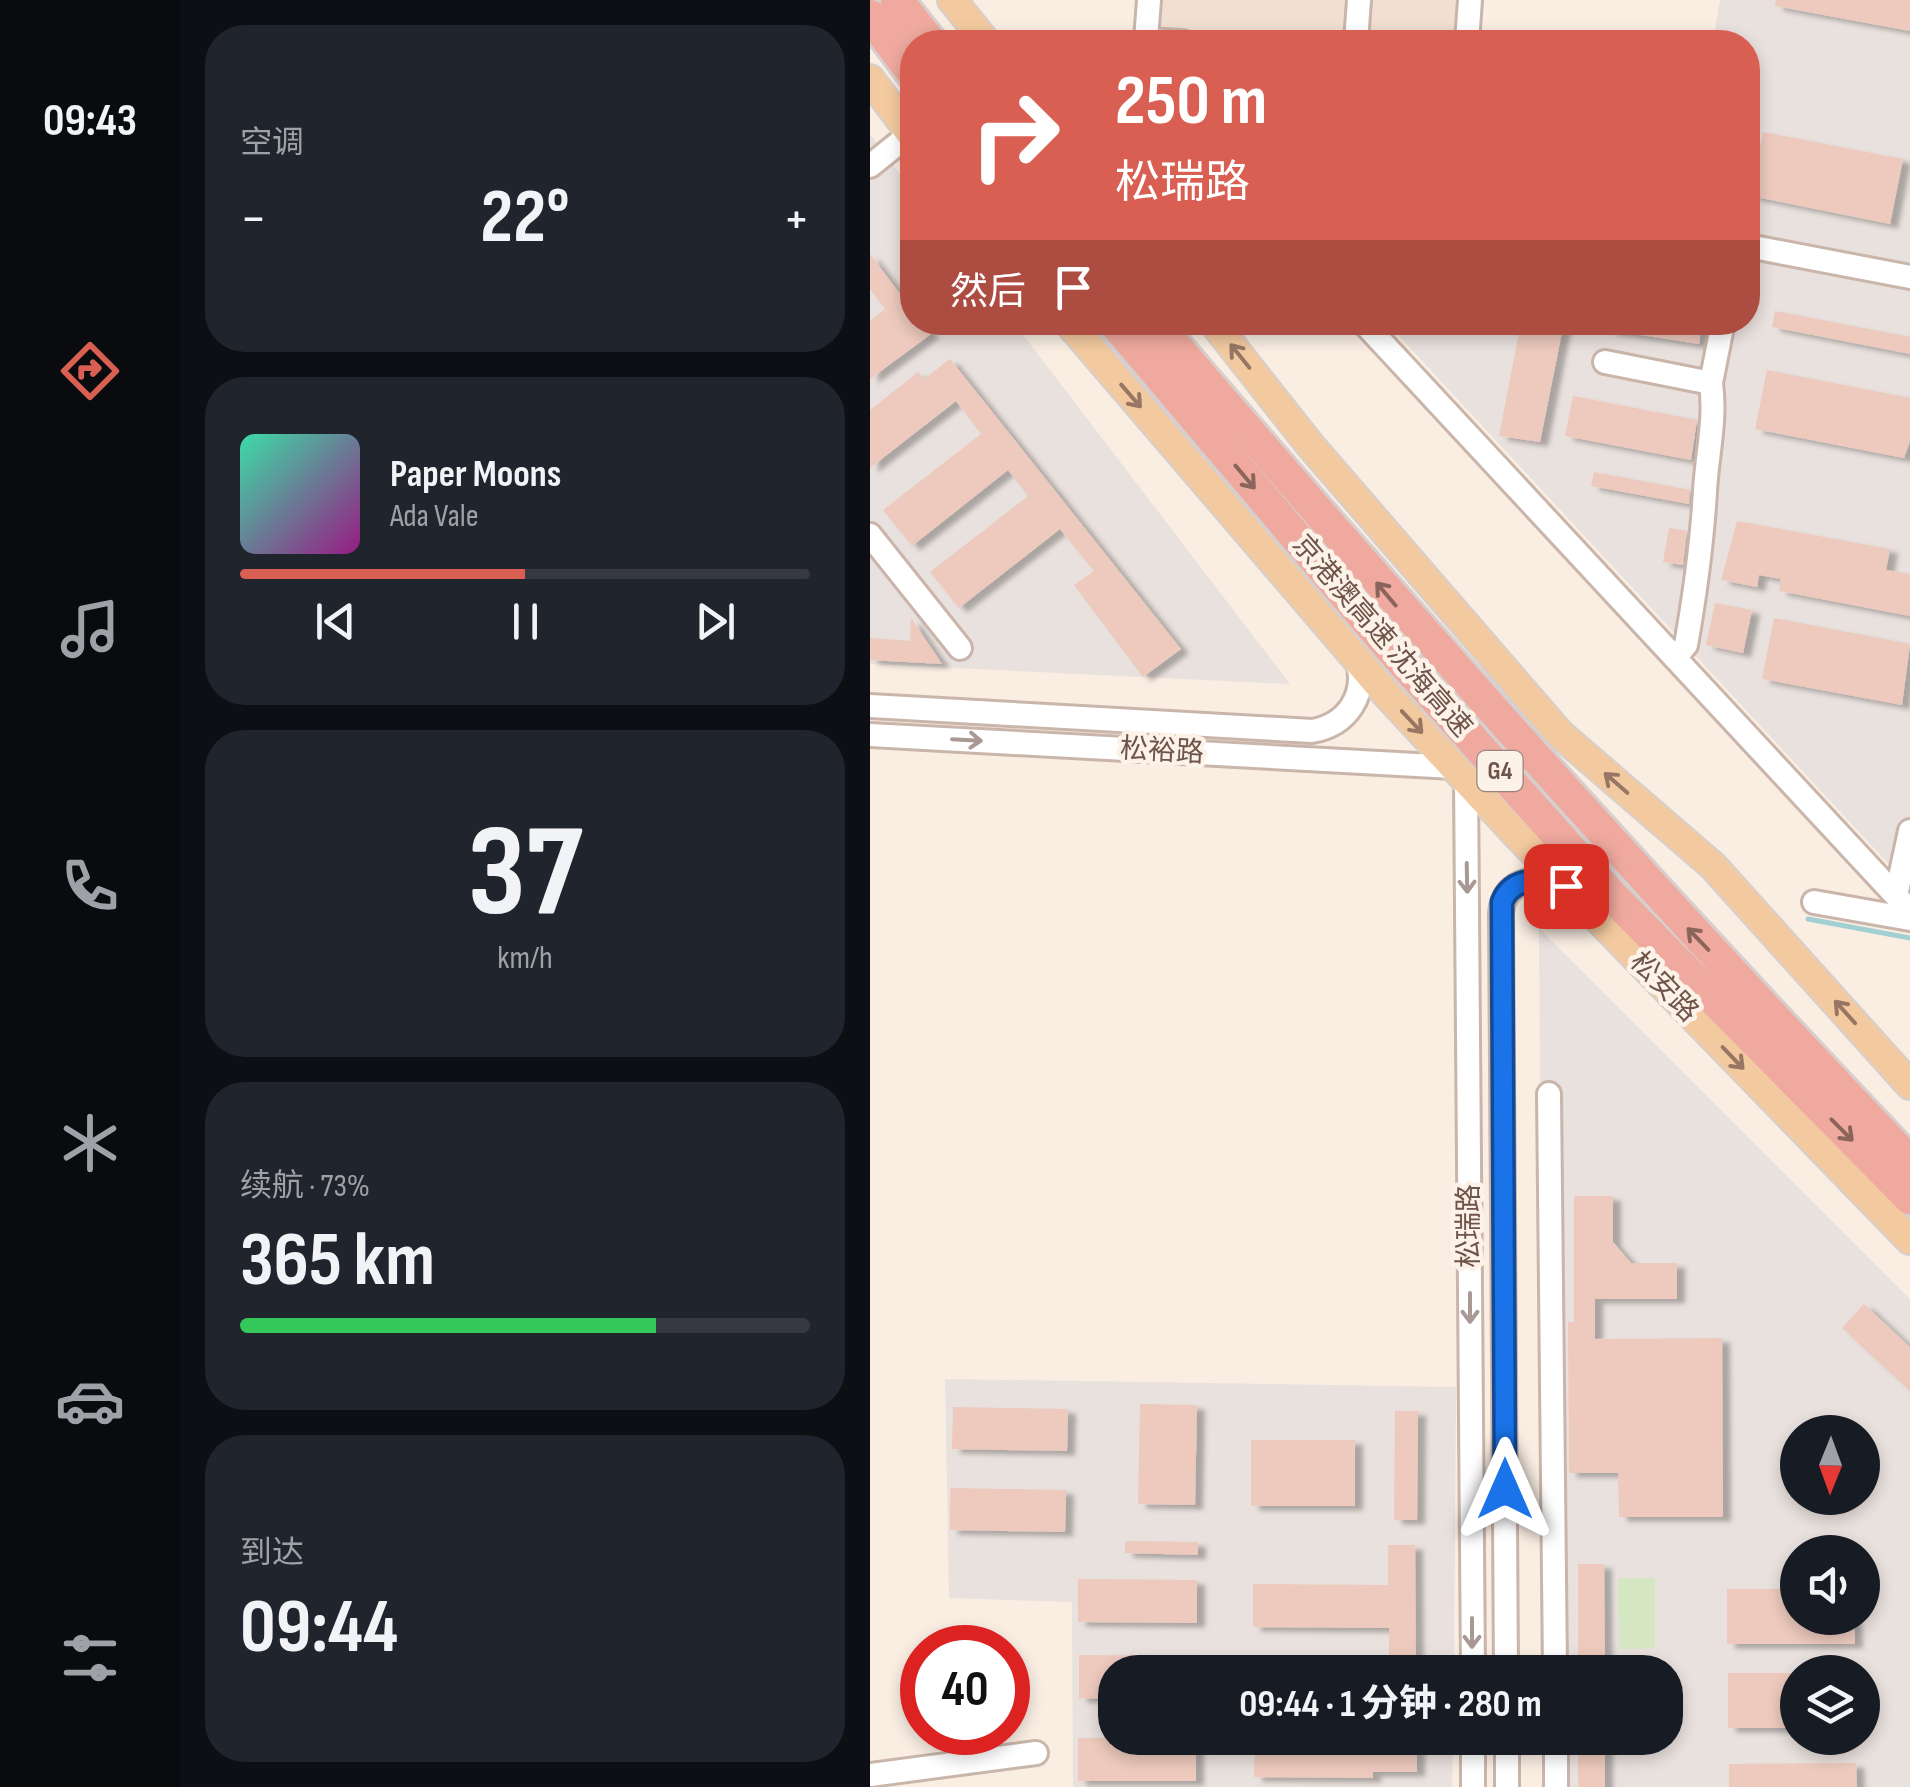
<!DOCTYPE html>
<html lang="zh">
<head>
<meta charset="utf-8">
<style>
  body { margin:0; font-family:"Sofia Sans Condensed","Noto Sans SC",sans-serif; background:#20242c; color:#f1f3f6; height:100vh; display:flex; flex-direction:column; font-size:38px; white-space:nowrap }
  * { box-sizing:border-box; margin:0 }
  p { font-size:32px; color:#9ea1a6 }
  .icon { flex:none; width:55px; height:55px; fill:none; stroke:currentColor; stroke-width:2; stroke-linecap:round; stroke-linejoin:round }
  .map { position:relative; flex:1; overflow:hidden }
  .side { display:flex; flex-direction:column; gap:25px; padding:25px; background:#0d0f14; width:690px }
  .side>* { flex:none }
  .top-card { position:absolute; left:30px; top:30px; width:860px; height:305px; border-radius:40px; box-shadow:0 5px 15px #0003; background:#d95f52; color:#fff; overflow:hidden }
  .needle { width:65px; rotate:181deg }
  .controls { position:absolute; left:910px; top:1415px; display:grid; gap:20px }
  .controls a { display:grid; place-items:center; width:100px; height:100px; border-radius:50%; background:#171b24; box-shadow:0 5px 15px #0003; font-size:50px }
  .speed { position:absolute; left:30px; top:1625px; display:flex; gap:20px; font-size:50px; font-weight:700; text-align:center }
  .speed>* { display:grid; place-content:center; width:130px; height:130px; border-radius:50%; background:#171b24; box-shadow:0 5px 15px #0003; line-height:1 }
  .speed .limit { border:15px solid #d22; background:#fff; color:#111 }
  .pin { position:absolute; display:grid; place-items:center; width:85px; height:85px; color:#fff; margin:-42px; border-radius:20px; box-shadow:0 5px 15px #0006 }
  .me { position:absolute; width:110px; margin:-55px; rotate:0deg; stroke-linejoin:round; filter:drop-shadow(0 0 8px #0008) }
  .turn { display:flex; align-items:center; gap:35px; height:210px; padding:0 50px; font-size:45px }
  .turn .icon { width:130px; height:130px; stroke-width:2.5 }
  .turn b { display:block; font-size:70px; line-height:85px }
  .then { display:flex; align-items:center; height:95px; padding:0 50px; background:#0003; gap:20px; font-size:38px }
  .big { font-size:75px; font-weight:700; line-height:1.1 }
  .side .card { flex:1; display:flex; flex-direction:column; justify-content:center; gap:15px; min-width:0; padding:0 35px; border-radius:40px; background:#20242c }
  .side .dial { align-items:center; gap:0 }
  .dial b { font-size:130px; line-height:1 }
  .song { display:flex; align-items:center; gap:30px }
  .cover { width:120px; height:120px; border-radius:15px; background:linear-gradient(135deg,hsl(160 70% 55%),hsl(310 70% 35%)) }
  .played { height:10px; border-radius:5px; background:linear-gradient(90deg,#d95f52 50%,#363941 50%) }
  .keys { display:flex; justify-content:space-around; direction:ltr }
  .heat { display:flex; justify-content:space-between; align-items:center; font-size:55px; direction:ltr }
  .charge { height:15px; border-radius:8px; background:linear-gradient(90deg,#34c759 73%,#363941 0) }
  .trip { position:absolute; left:228px; top:1655px; width:585px; height:100px; border-radius:40px; background:#171b24; box-shadow:0 5px 15px #0003; font-weight:700; line-height:100px; text-align:center }
  main { display:flex; flex:1; min-height:0 }
  .dock { display:flex; flex-direction:column; width:180px; justify-content:space-around; align-items:center; background:#090b0e; color:#9ea1a6 }
  .dock .icon { width:70px; height:70px }
  .dock .on { color:#d95f52 }
  .dock b { font-size:45px; color:#f1f3f6 }
  .map>svg:first-child { display:block }
  .residential { fill:#f1dfd2 }
  .industrial { fill:#e9e1dd; fill-rule:evenodd }
  .green { fill:#d5e6c3 }
  .lines { fill:none; stroke-linecap:round; stroke-linejoin:round }
  .stream { stroke:#a0d0d2; stroke-width:5 }
  .building { fill:#edcabd; filter:url(#shadow) }
  .minor-casing { stroke:#c9b5aa; stroke-width:28 }
  .major-casing { stroke:#d7cfcd; stroke-width:32 }
  .highway-casing { stroke:#d7cfcd; stroke-width:38 }
  .path { stroke:#d1ada0; stroke-width:2.5; stroke-dasharray:2.5 8; stroke-linecap:butt }
  .minor { stroke:#fff; stroke-width:22 }
  .major { stroke:#f3caa0; stroke-width:28 }
  .highway { stroke:#efa99e; stroke-width:32 }
  .oneway { stroke:#977764 }
  .oneway2 { stroke:#89655c }
  .oneway3 { stroke:#a99893 }
  .route-casing { stroke:#114b97; stroke-width:25 }
  .route { stroke:#1a73e8; stroke-width:18 }
  .labels { text-anchor:middle; dominant-baseline:central; stroke-width:9; stroke-linejoin:round; paint-order:stroke }
  .shield { fill:#fdf2e8; stroke:#9a837a; stroke-width:2.5 }
  .shield-label { font-size:25px; font-weight:bold; fill:#6f544b }
  .street-label { font-size:28px; fill:#6f544b; stroke:#fdf2e8 }
</style>
</head>
<body>
<main>
<nav class="dock">
<b>09:43</b>
<svg class="icon on" aria-label="directions" viewBox="0 0 24 24"><path d="M12 3l9 9-9 9-9-9zM9 14v-3h6M13 9l2 2-2 2"/></svg>
<svg class="icon" aria-label="music" viewBox="0 0 24 24"><path d="M9 18V5l10-2v13"/><circle cx="6" cy="18" r="3"/><circle cx="16" cy="16" r="3"/></svg>
<svg class="icon" aria-label="phone" viewBox="0 0 24 24"><path d="M5 4h4l2 5-3 2q2 4 5 5l2-3 5 2v4C11 20 4 13 5 4z"/></svg>
<svg class="icon" aria-label="climate" viewBox="0 0 24 24"><path d="M12 3v18M4 7l16 10M4 17L20 7"/></svg>
<svg class="icon" aria-label="car" viewBox="0 0 24 24"><path d="M5 17H2v-5l4-1 3-4h7l3 4 3 1v5h-3M9 17h6M6 11h13"/><circle cx="7" cy="17" r="2"/><circle cx="17" cy="17" r="2"/></svg>
<svg class="icon" aria-label="filters" viewBox="0 0 24 24"><path d="M4 7h16M4 17h16"/><circle cx="9" cy="7" r="2"/><circle cx="15" cy="17" r="2"/></svg>
</nav>
<section class="side">
<div class="card"><p>空调</p>
<div class="heat"><a>−</a><b class="big">22°</b><a>+</a></div>
</div>
<div class="card">
<div class="song"><i class="cover"></i><div><b>Paper Moons</b><p>Ada Vale</p></div></div>
<div class="played"></div>
<div class="keys"><svg class="icon" aria-label="previous" viewBox="0 0 24 24"><path d="M18 5L8 12l10 7zM5 5v14"/></svg><svg class="icon" aria-label="pause" viewBox="0 0 24 24"><path d="M8 5v14M16 5v14"/></svg><svg class="icon" aria-label="next" viewBox="0 0 24 24"><path d="M6 5l10 7-10 7zM19 5v14"/></svg></div>
</div>
<div class="card dial"><b>37</b><p>km/h</p></div>
<div class="card"><p>续航 · 73%</p><b class="big">365 km</b><div class="charge"></div></div>
<div class="card"><p>到达</p><b class="big">09:44</b></div>
</section>
<div class="map">
<svg width="1040" height="1787" viewBox="0 0 1040 1787">
  <defs>
    <filter id="shadow"><feDropShadow dx="8" dy="4.5" stdDeviation="2.5" flood-color="#0004"/></filter>
  </defs>
  <rect width="100%" height="100%" fill="#faeee3"/>
  <path class="residential" d="M279,0h321l-3,42h-284l-37,-2z"/>
  <path class="industrial" d="M850,0h190v887l-523,-564 361,-1v-280h-35z
    M0,134l42,56v132l102,1 276,361 -420,-20z
    M669,928l371,371v488h-366v-49h121v-66h-121zM928,1432h64v66h-64zM928,1552h64v66h-64zM928,1672h64v66h-64z
    M75,1379l511,8 -2,285h-339v66h338l-1,49h-379l-1,-185 -123,-4z"/>
  <path class="green" d="M748,1578h37v70l-36,1z"/>
  <g class="lines">
    <path class="stream" d="M938,919l102,19"/>
  </g>
  <path class="building" d="M906,0h134v31l-135,-25z
    M893,132l140,27 -13,65 -139,-28z
    M0,254l42,56v12h10l9,12 -61,45v-58l15,-12 -15,-20z
    M905,311l135,26v17l-138,-27z
    M651,322h43l-24,120 -41,-6z
    M738,322h94l-3,22 -91,-14z
    M80,359l231,290 -38,28 -69,-92 20,-14 -34,-42 -101,79 -29,-36 98,-76 -20,-26 -96,76 -29,-36 98,-76 -25,-33 -86,67v-58l48,-38 6,7z
    M897,370l143,28v43l-6,17 -149,-29z
    M703,396l124,24 -6,40 -126,-24z
    M724,472l96,18 -1,14 -98,-18z
    M867,521l153,28 -4,21 24,4v42l-131,-25 2,-12 -22,-4 -2,12 -36,-7z
    M799,528l18,3 -4,34 -20,-3z
    M845,603l37,7 -9,43 -37,-8z
    M41,618l31,46 -72,-4v-22l40,3z
    M904,618l136,26 -8,61 -140,-26z
    M704,1196h39v46l18,21h46v36h-82v40l127,-1 1,179h-104l-1,-44h-49l-1,-151h6z
    M994,1304l46,43v44l-68,-63z
    M270,1404l57,1 -2,100 -57,-1z
    M83,1407l115,2 -1,42 -115,-2z
    M525,1411h23l-1,109h-23z
    M381,1440h104v66h-104z
    M80,1488l116,2 -1,42 -115,-2z
    M255,1541l73,1v13l-73,-2z
    M518,1545h27l1,127h-27v-44l-136,-1v-43l135,1z
    M708,1564h26l1,108h-27z
    M208,1579l119,1v43l-119,-1z
    M857,1589h71v29h56l1,26h-128z
    M209,1655l118,1v16h-82v27l-36,-1z
    M858,1673h70v55h-70z
    M208,1738h118v43h-118z
    M385,1738h162v34h-44v6l-119,-1z
    M708,1742h27v45h-27z
    M986,1763l1,24h-128v-23z"/>
  <g class="lines">
    <g class="minor-casing">
      <path id="minor" d="M279,0l-3,40 37,2
        M486,42l3,-42
        M597,42l3,-42
        M0,166l41,-33
        M878,246l162,31
        M493,322l547,589
        M735,362l106,21 12,-61
        M0,535l90,113
        M805,658l11,-13c9,-51 16,-102 19,-154 2,-38 11,-69 6,-108
        M0,706l442,25c35,-6 56,-36 45,-72
        M0,735l583,32
        M596,780l7,892
        M1026,896l14,-65
        M944,902l96,17
        M679,1094l6,578
        M636,1672l-5,-759c3,-36 37,-37 65,-27
        M603,1738v49
        M637,1738v49
        M686,1738v49
        M0,1775l166,-22"/>
    </g>
    <g class="major-casing">
      <path id="major" d="M82,0l34,42
        M0,79l42,56
        M198,322l321,375 126,136 395,407
        M343,322l97,123 250,289 153,132 197,219"/>
    </g>
    <g class="highway-casing">
      <path id="highway" d="M27,0l33,42
        M0,16l42,56
        M244,322l271,320 227,254 298,302
        M285,322c245,288 495,567 755,840"/>
    </g>
    <path class="path" d="M727,328l1,-6"/>
    <use href="#minor" class="minor"/>
    <use href="#major" class="major"/>
    <use href="#highway" class="highway"/>
  </g>
  <defs><path id="oneway-shaft" d="M-6 0H5M1.5-3L5.5 0L1.5 3" fill="none" stroke-width="1.6" stroke-linecap="round" stroke-linejoin="round" transform="scale(2.5)"/></defs>
  <g class="oneway">
    <use href="#oneway-shaft" transform="translate(370 356) rotate(-129)"/>
    <use href="#oneway-shaft" transform="translate(261 396) rotate(49)"/>
    <use href="#oneway-shaft" transform="translate(542 722) rotate(47)"/>
    <use href="#oneway-shaft" transform="translate(746 783) rotate(-139)"/>
    <use href="#oneway-shaft" transform="translate(975 1012) rotate(-132)"/>
    <use href="#oneway-shaft" transform="translate(863 1058) rotate(46)"/>
  </g>
  <g class="oneway2">
    <use href="#oneway-shaft" transform="translate(375 477) rotate(50)"/>
    <use href="#oneway-shaft" transform="translate(516 594) rotate(-130)"/>
    <use href="#oneway-shaft" transform="translate(828 939) rotate(-134)"/>
    <use href="#oneway-shaft" transform="translate(972 1130) rotate(45)"/>
  </g>
  <g class="oneway3">
    <use href="#oneway-shaft" transform="translate(97 740) rotate(3)"/>
    <use href="#oneway-shaft" transform="translate(597 878) rotate(89)"/>
    <use href="#oneway-shaft" transform="translate(600 1308) rotate(90)"/>
    <use href="#oneway-shaft" transform="translate(602 1633) rotate(90)"/>
  </g>
  <g class="lines">
    <g class="route-casing">
      <path id="route" d="M635,1489l-3,-587c10,-26 41,-24 64,-16"/>
    </g>
    <use href="#route" class="route"/>
  </g>
  <g class="labels">
    <rect class="shield" x="607.5" y="751" width="45" height="40" rx="8"/>
    <g class="shield-label">
      <text x="630" y="771">G4</text>
    </g>
    <g class="street-label">
      <text transform="translate(512 636) rotate(49)">京港澳高速 沈海高速</text>
      <text transform="translate(292 751) rotate(3)">松裕路</text>
      <text transform="translate(794 987) rotate(46)">松安路</text>
      <text transform="translate(599 1226) rotate(-90)">松瑞路</text>
    </g>
  </g>
</svg>
<div class="controls">
<a><svg class="needle" viewBox="-14 -14 28 28"><path d="M0-13l5 13h-10z" fill="#e53935"/><path d="M0 13l5-13h-10z" fill="#9ea1a6"/></svg></a>
<a><svg class="icon" aria-label="sound" viewBox="0 0 24 24"><path d="M4 9h4l5-4v14l-5-4H4zM17 9q2 3 0 6"/></svg></a>
<a><svg class="icon" aria-label="layers" viewBox="0 0 24 24"><path d="M12 4l9 5-9 5-9-5zM3 14l9 5 9-5"/></svg></a>
</div>
<div class="speed"><div class="limit">40</div></div>
<div class="pin" style="left:696px;top:886px;background:#d93025"><svg class="icon" aria-label="arrive" viewBox="0 0 24 24"><path d="M6 21V4h12l-3 4 3 4H6"/></svg></div>
<svg class="me" style="left:635px;top:1489px" viewBox="-20 -20 40 40"><path d="M0-17L14 15 0 8-14 15z" fill="#1a73e8" stroke="#fff" stroke-width="4"/></svg>
<div class="trip">09:44 · 1 分钟 · 280 m</div>
<div class="top-card">
<div class="turn"><svg class="icon" aria-label="right" viewBox="0 0 24 24"><path d="M7 20v-9h11M14 6l5 5-5 5"/></svg><div><b>250 m</b>松瑞路</div></div>
<div class="then">然后<svg class="icon" aria-label="arrive" viewBox="0 0 24 24"><path d="M6 21V4h12l-3 4 3 4H6"/></svg></div>
</div>
</div>
</main>
</body>
</html>
